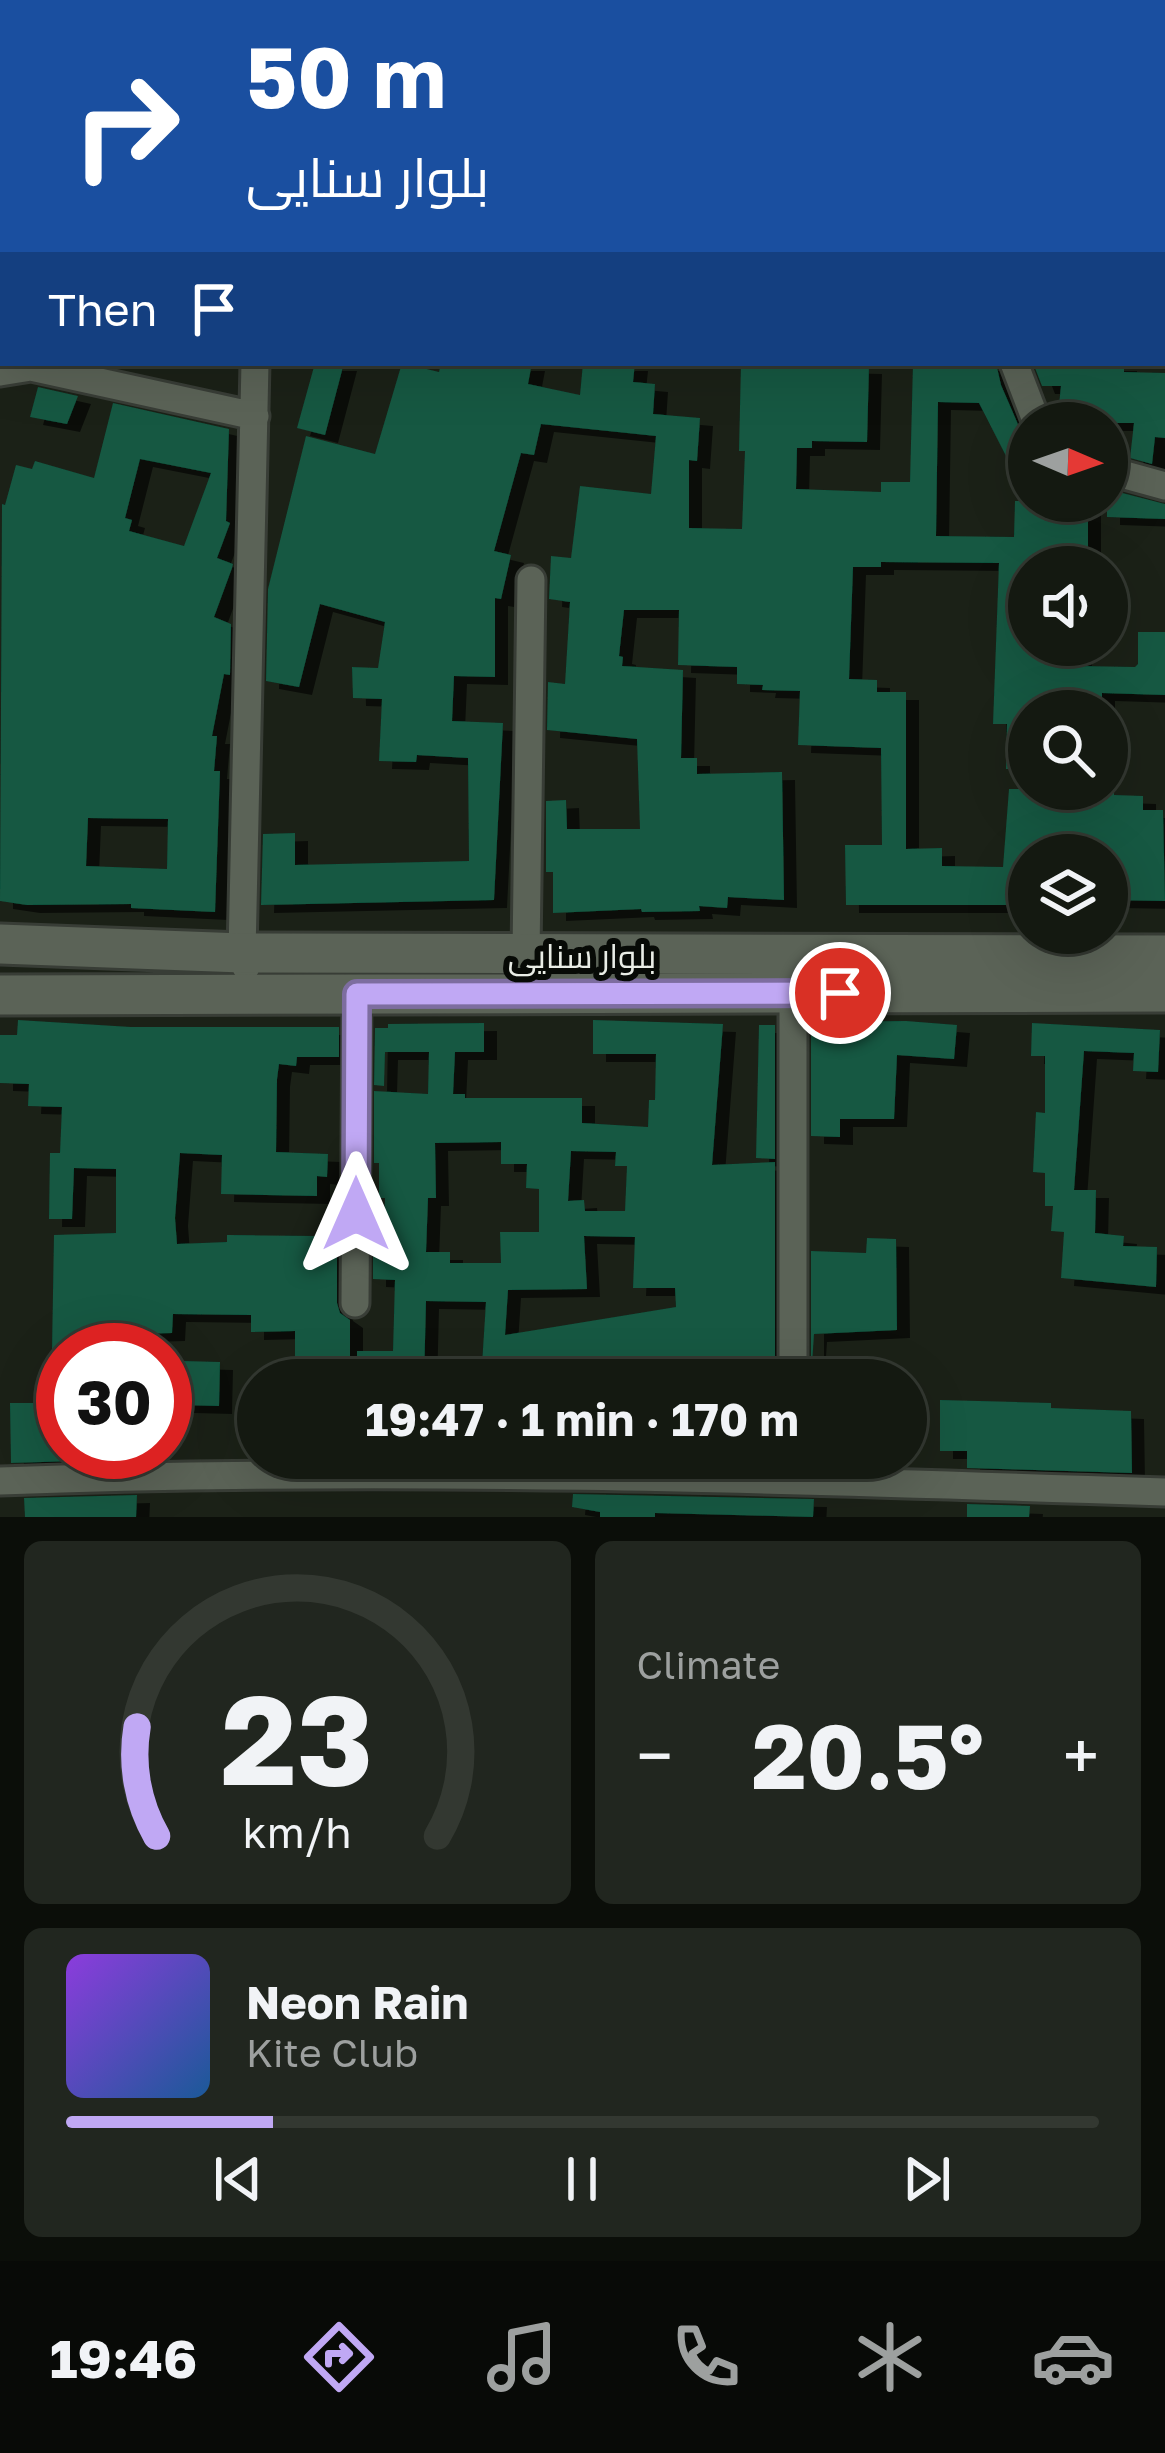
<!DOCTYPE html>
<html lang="en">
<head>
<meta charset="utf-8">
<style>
  body { margin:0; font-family:"Golos Text",Cairo,sans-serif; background:#21261f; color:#f1f3f6; height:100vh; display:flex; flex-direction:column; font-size:45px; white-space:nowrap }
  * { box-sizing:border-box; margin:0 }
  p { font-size:39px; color:#9da09f }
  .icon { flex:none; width:66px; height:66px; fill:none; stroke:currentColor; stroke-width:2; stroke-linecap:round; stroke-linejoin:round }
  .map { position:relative; height:1517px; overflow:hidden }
  .panel { display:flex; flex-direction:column; gap:24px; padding:24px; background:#0b0e09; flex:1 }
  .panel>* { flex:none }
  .hud { position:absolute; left:0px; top:0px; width:1167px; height:366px; box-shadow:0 12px 48px #0002,0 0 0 3px #333831; background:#1a4fa0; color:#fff; overflow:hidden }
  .needle { width:78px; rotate:92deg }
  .buttons { position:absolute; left:1008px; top:402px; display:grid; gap:24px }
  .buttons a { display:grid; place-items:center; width:120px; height:120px; border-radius:50%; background:#141911; box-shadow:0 12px 48px #0002,0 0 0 3px #333831; font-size:60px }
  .speed { position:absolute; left:36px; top:1323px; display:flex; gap:24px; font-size:60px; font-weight:700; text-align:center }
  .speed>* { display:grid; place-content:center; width:156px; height:156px; border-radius:50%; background:#141911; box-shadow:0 12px 48px #0002,0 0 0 3px #333831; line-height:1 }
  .speed .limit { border:18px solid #d22; background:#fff; color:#111 }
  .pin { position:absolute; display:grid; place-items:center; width:102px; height:102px; color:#fff; margin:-51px; border:6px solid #fff; border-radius:50%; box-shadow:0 3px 12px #0007 }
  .me { position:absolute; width:132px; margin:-66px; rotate:0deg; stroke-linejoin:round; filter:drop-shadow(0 0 9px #0008) }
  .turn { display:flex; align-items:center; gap:42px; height:252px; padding:0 48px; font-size:54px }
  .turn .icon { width:156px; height:156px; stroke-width:2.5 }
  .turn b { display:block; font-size:84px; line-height:102px }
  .then { display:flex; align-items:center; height:114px; padding:0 48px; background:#0003; gap:24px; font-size:45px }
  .big { font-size:90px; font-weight:700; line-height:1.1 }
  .panel .card { flex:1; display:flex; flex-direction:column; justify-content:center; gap:18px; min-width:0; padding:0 42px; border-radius:18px; background:#21261f }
  .panel .dial { align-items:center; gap:0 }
  .dial svg { height:312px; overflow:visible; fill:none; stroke:#333831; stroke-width:7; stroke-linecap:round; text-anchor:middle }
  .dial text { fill:#f1f3f6; stroke:none }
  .song { display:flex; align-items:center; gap:36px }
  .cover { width:144px; height:144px; border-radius:18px; background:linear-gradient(135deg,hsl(270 70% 55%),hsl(210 70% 35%)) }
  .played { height:12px; border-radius:6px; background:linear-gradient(90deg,#c0a8f4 20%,#333831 20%) }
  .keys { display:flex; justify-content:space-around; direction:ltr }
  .heat { display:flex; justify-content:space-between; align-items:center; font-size:66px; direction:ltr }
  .panel .tiles { flex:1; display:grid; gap:24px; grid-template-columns:1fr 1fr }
  .card:last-child { grid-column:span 2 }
  .trip { position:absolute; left:237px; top:1359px; width:690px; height:120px; border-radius:60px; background:#141911; box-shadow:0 12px 48px #0002,0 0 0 3px #333831; font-weight:700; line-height:120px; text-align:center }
  .dock { display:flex; height:192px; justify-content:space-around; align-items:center; background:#080a07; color:#9da09f }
  .dock .icon { width:84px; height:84px }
  .dock .on { color:#c0a8f4 }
  .dock b { font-size:54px; color:#f1f3f6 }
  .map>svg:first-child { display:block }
  .building { fill:#135842; fill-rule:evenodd; filter:url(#shadow) }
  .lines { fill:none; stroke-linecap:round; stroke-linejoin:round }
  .minor-casing { stroke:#383d36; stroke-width:33 }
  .secondary-casing { stroke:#383d36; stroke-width:45 }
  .minor { stroke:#5b6357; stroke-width:27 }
  .secondary { stroke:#5b6357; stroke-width:39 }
  .route-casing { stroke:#7d6d9f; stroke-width:30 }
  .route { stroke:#c0a8f4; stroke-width:21 }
  .labels { text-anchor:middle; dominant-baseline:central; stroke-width:12; stroke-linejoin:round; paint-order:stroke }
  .street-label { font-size:33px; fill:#e9ede6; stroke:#070a06 }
</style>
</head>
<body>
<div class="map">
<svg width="1165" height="1517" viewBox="0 0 1165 1517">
  <defs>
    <filter id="shadow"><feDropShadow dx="13" dy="8" stdDeviation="0" flood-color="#0009"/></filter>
  </defs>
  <rect width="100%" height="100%" fill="#1b2117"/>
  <path class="building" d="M315,363h29l-19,72 -28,-7z
    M402,363l37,9 2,-9h91l-4,21 52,11 3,-32h52l-2,19 22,2 -2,30 47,4 -3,43 -8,-1v68l53,1 3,-78h-6l2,-88 128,3 -2,76 -55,-1v7h-15l-1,41 85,3v-10h29l3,-119h83l5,22 19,44 9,10v62l-50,-98 -41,-1 -2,134 78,1 1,-36h73v66h-59v78h50v21l56,1 3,-3v-32h27v63l-63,-2v18h-73l-1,58h-22l1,-45h-14l6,-161 -118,-1v5h-28l-4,112 28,1v12h29v157l36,-1v18l61,1 6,-78h105v6l29,1v14h20l2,91 -58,-1v-45h-78v50h-183l-1,-60h37l-1,-97 -83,-3 2,-54 -38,-1 1,-5 -26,-1v-17l-59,-2 1,-55h-55l-5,46 4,1 -1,9 61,4 -2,88h16v16l85,-2 2,128 -56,-3 -1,11 -28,-2 1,5 -58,1 -1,-3 -88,4v-41h-7v-71l20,-1 1,29h73l-3,-90 -90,-9 1,-48 17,2 5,-82 -21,-3 2,-43 20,2 9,-72 71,8 5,-58 -115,-12 -7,31 -13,-2 -27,98 17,4 -10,44 -6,-1v79l-41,-1 -2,45 51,2 -9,177 -233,5 2,-71 32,-1v32l174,-4 -1,-103 -51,-3 -1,7 -37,-1 3,-62 -29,-1 -1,-31 26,1 7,-46 -65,-18 -21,83 -33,-6 2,-92 38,-153 69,18z
    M1033,363h91v9l41,1v65l-10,-1 -3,27 -22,-6 4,-35h-77l4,-37h-19z
    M38,387l40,9 -11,28 -37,-7z
    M113,403l116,26 -3,92 4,2 -13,35 16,6 -1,4 -18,49 17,7 -1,51 -6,-1 -12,62h5l-3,35h6l-5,141 -84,-4v-4l-104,1 -27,-4 2,-397 3,1 11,-40 16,4 3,-8 59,17zM140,459l71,14 -27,73 -55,-15 3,-11 -7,-2zM88,818l80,1 -1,50 -81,-3z
    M1107,489l58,15v15l-58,-2z
    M18,1020l113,7h208v30h-42l-1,9 -17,-2 -2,15 -1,73 52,2 -1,23 -10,-1v20l-96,-2 1,-39 -42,-2 -5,65 2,26 50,-2v-7l89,1v10h21v57l3,10 10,7v51h-55v-40l-44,1v-17l-78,-1 -1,19 -67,2v4l-27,-1v12h-26l2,-115 62,-2v-64l-42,-1 -2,51h-23l1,-66h10l2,-46 -34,-1 1,-22 -29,-1v-48h17z
    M593,1020l130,4 -11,141 63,-3v218h-294l5,-78 -60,-1 -2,79h-67v-29h36l2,-71 -22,-1v-33h10l2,-48h-6v-35h-5v-72l54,3 1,-42h-44l-1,34 -10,-1 1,-57h13v-4l96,-1v29h-29l-2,42h12v4h117v25l66,4 1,-27h6l1,-46h-63zM501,1142v22h26l-1,24 13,1v43h-39l1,31h-51v-11h-24l2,-54h8l-1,-55zM571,1151l45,1 -1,14h12l-2,45h-40l-1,-11 -16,1zM584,1236l51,1 -2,51h42l1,19 -171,28 3,-45 79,-1z
    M906,1021l51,4 -3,34 -57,-4 -3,64h-54v18l-29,-1v-114z
    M1032,1023l128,7 -2,42 -25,-1 1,-18 -50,-2 -10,139h22l-1,43 29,3 -1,10 34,1 -1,40 -95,-9 3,-46 -13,-1 2,-25h-8v-33l-12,-1 3,-60 9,1v-57h-14z
    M759,1025h16v134l-19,-1z
    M867,1238l29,1 1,91 -83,4 -3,46v-129l55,2z
    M183,1361l37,1 -1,44 -38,-1z
    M940,1400l111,3v5l80,3 1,62 -165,-5v-17h-27z
    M10,1403h53v49h75v7l-127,4z
    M573,1494l241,5 -1,18 -158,-4v4h-55v-5l-28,-5z
    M137,1495l-1,22h-111l-1,-19z
    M967,1504l63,2 -1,11h-62z"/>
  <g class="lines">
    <g class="minor-casing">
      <path id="minor" d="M868,0v3
        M260,3v-3
        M483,3l1,-3
        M1137,3l1,-3
        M0,32l3,1
        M1164,236h1
        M1014,363l23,60
        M0,372l31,-5 224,49
        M1107,470l58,16
        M526,955l5,-375
        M246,967l-4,-14 13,-590
        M355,1303l2,-309
        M793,1380v-387
        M0,1481c388,-14 777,-2 1165,11"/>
    </g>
    <g class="secondary-casing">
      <path id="secondary" d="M0,944l242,9 923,2
        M0,995l1165,-3"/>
    </g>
    <use href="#minor" class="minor"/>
    <use href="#secondary" class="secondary"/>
  </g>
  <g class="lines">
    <g class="route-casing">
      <path id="route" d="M356,1214l1,-220 483,-1"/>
    </g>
    <use href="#route" class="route"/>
  </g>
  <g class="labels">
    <g class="street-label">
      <text x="582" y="955">بلوار سنایی</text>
    </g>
  </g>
</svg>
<div class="buttons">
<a><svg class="needle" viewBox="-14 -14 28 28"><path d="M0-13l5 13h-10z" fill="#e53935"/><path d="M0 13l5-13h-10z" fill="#9da09f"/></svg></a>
<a><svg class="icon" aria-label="sound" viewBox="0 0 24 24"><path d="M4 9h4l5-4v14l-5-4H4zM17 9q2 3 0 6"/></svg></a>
<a><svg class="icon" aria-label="search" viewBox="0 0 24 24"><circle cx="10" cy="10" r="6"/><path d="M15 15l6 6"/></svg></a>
<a><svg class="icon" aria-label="layers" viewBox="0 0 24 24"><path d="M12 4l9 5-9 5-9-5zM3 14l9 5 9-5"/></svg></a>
</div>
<div class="speed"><div class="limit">30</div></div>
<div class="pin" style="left:840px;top:993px;background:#d93025"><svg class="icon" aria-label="arrive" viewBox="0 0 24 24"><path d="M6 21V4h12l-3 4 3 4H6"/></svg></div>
<svg class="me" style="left:356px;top:1214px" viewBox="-20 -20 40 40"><path d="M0-17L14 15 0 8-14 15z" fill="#c0a8f4" stroke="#fff" stroke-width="4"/></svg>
<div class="trip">19:47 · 1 min · 170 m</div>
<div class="hud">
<div class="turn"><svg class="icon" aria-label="right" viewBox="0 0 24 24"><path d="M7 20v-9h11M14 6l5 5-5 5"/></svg><div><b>50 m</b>بلوار سنایی</div></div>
<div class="then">Then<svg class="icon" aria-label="arrive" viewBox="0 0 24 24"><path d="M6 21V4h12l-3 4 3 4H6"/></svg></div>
</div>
</div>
<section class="panel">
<div class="tiles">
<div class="card dial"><svg viewBox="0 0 100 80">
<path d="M14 69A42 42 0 1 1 86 69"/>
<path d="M14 69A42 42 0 0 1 9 41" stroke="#c0a8f4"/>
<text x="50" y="56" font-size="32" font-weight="700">23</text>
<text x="50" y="72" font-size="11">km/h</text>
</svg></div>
<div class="card"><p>Climate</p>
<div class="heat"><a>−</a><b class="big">20.5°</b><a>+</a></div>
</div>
<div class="card">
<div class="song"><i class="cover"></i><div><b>Neon Rain</b><p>Kite Club</p></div></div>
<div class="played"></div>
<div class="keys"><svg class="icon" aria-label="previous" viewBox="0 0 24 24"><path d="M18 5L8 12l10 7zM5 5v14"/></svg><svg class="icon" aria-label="pause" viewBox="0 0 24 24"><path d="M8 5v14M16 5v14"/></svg><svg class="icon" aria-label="next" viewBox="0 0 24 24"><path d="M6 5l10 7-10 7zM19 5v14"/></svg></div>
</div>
</div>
</section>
<nav class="dock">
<b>19:46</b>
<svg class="icon on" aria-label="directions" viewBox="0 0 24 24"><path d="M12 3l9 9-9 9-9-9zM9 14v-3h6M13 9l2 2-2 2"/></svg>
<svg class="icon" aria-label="music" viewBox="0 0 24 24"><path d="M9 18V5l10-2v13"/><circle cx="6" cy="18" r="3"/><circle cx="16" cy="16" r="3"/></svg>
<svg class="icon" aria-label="phone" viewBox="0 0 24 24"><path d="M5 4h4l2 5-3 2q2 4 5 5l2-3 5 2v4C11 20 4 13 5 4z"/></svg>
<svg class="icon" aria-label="climate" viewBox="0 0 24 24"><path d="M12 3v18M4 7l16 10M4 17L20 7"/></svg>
<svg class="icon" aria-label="car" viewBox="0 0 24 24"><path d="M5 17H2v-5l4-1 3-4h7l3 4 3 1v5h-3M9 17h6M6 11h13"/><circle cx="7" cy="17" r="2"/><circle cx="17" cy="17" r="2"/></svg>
</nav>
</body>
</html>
